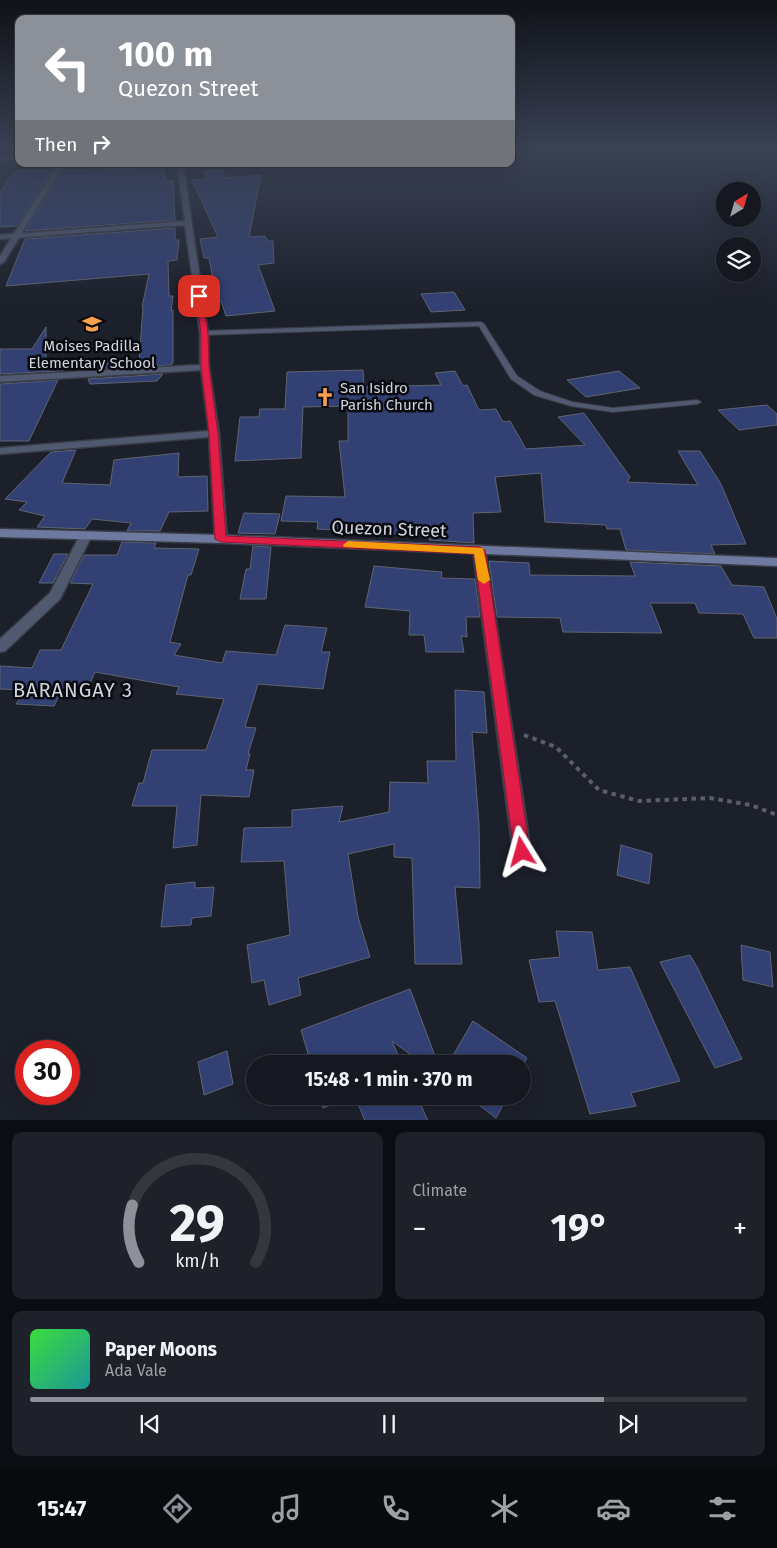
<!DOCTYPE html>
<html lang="en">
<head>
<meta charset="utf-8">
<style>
  body { margin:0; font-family:"Fira Sans",sans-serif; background:#1e2129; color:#f1f3f6; height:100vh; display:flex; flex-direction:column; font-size:19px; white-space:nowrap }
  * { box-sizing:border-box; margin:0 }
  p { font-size:16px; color:#9da0a5 }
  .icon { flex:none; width:28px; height:28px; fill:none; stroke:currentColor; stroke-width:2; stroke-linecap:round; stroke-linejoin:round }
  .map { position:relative; height:1120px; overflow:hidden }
  .panel { display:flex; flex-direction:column; gap:12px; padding:12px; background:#0c0d12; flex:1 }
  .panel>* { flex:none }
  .guide { position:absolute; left:15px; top:15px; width:500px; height:152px; border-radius:10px; box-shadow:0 5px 20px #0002,0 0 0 1px #34373e; background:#8c9099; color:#fff; overflow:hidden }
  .needle { width:32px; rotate:37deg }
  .buttons { position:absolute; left:716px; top:182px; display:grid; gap:10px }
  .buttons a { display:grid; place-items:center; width:45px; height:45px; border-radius:50%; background:#151820; box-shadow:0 5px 20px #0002,0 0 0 1px #34373e; font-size:25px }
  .speed { position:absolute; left:15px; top:1040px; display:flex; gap:10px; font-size:25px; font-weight:700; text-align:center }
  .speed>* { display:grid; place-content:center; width:65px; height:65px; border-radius:50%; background:#151820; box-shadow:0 5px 20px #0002,0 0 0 1px #34373e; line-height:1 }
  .speed .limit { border:8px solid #d22; background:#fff; color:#111 }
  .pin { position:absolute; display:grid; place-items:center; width:42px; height:42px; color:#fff; margin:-21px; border-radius:10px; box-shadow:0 2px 8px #0006 }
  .me { position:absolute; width:55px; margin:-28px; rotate:352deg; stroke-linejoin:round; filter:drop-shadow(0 0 4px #0008) }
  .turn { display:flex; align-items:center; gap:18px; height:105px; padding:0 20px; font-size:22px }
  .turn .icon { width:65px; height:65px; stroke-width:2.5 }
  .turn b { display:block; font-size:35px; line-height:42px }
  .then { display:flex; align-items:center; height:48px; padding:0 20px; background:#0003; gap:10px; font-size:19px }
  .big { font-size:38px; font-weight:700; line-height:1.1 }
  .panel .widget { flex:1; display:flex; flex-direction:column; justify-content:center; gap:8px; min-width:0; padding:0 18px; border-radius:10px; background:#1e2129 }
  .panel .dial { align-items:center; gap:0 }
  .dial svg { height:130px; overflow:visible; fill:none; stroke:#34373e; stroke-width:7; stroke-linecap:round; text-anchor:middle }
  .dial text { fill:#f1f3f6; stroke:none }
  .song { display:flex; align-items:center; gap:15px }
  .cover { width:60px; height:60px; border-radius:8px; background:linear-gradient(135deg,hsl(120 70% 55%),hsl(180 70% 35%)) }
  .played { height:5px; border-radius:2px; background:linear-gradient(90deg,#8c9099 80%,#34373e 80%) }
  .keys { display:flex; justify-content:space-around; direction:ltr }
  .heat { display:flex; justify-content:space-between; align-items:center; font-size:28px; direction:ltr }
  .panel .tiles { flex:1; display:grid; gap:12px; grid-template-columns:1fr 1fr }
  .widget:last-child { grid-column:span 2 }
  .trip { position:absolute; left:246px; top:1055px; width:285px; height:50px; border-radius:25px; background:#151820; box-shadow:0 5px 20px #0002,0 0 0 1px #34373e; font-weight:700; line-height:50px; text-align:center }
  .tabs { display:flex; height:80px; justify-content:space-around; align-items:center; background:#080a0d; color:#9da0a5 }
  .tabs .icon { width:35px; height:35px }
  .tabs .selected { color:#8c9099 }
  .tabs b { font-size:22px; color:#f1f3f6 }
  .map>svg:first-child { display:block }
  .building { fill:#324073; stroke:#5f6472 }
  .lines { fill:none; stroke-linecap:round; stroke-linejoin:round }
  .service-casing { stroke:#393d47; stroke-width:2 }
  .minor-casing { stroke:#393d47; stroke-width:3 }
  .tertiary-casing { stroke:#393d47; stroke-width:3 }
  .secondary-casing { stroke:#393d47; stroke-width:3 }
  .path { stroke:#5a5e68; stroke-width:4; stroke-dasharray:4.5 4.5; stroke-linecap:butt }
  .service { fill:#515971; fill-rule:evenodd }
  .minor { fill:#515971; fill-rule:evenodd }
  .tertiary { fill:#515971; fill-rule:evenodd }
  .secondary { fill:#6d799f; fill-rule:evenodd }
  .route { fill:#e11d48; stroke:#92132f }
  .slow { fill:#f59e0b }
  .labels { text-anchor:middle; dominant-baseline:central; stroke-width:5; stroke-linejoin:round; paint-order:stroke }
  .far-poi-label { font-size:15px; fill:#d1d4dc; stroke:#080a0f }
  .street-label { font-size:18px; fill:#d1d4dc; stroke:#080a0f }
  .quarter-label { font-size:20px; letter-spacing:1px; fill:#d1d4dc; stroke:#080a0f }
</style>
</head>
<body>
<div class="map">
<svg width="777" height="1121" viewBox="0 0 777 1121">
  <rect width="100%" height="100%" fill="#1c202b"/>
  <path class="building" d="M143,164h18l6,18 6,-1 2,39 -150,11 38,-61 55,-1 24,-2z
    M52,170l-35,56 -17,1v-35l15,-21z
    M223,170l2,8 36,-3 -12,62 16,-1 3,5h5l1,22 -16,2 17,46 -49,5 -5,-15h-4l-8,-43h-5l-4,-19 18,-2 -26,-57 15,-1 -3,-8z
    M175,228v12h4l-2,20 -9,1 1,35h4l-2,15 2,-1v53l-2,2 -85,4 -1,-5 54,-2 4,-55h-1l7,-33 -143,12 19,-47z
    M454,292l11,18 -34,2 -10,-18z
    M46,327v39l19,-1 -3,6 -62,3v-25h32z
    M363,370l1,17 77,-2 -6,-12 20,-2 8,15 4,-1 12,25 17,-1 7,13 7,-1 16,28 59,-4 -27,-28 26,-4 46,64 -3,5 71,3 -20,-34h22l21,33 25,60 -35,1 4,9 -89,-4 -6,-21h-13l-1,-4 -61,-3 -4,-49 -46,4 6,35 -28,1 1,30 -45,-3 1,-4 -113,-7 1,-7 -37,-1 5,-25 59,1 -6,-56h9v-35l-45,1 -2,51 -66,3 5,-44h19l1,-8h25l2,-37z
    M619,371l21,17 -54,9 -19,-17z
    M163,374l-6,7 -67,3 -2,-5z
    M58,380l-29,61h-29v-57z
    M767,405l10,9v11l-38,5 -21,-20z
    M76,450l-14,33 48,2 4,-25 65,-7 -1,24 29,-1 1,35 -39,1 -9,19h-33l4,-8 -39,-4 -7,10 -48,-2 8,-11 -26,-6 8,-8 -22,-3 46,-47z
    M244,513l36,1 -5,20 -37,-1z
    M122,542l34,1 -2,5 45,1 -8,26h-3l-18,67 11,2 -7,11 48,8 4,-12 50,4 9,-30 42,3 -6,24h9l-7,37 -65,-5 -13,43 11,1 -8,26h2l-4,16h8l-5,27 -48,-2 -4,50 -24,3 4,-42h-45l7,-23h4l9,-33h54l18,-51 -48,-5 3,-7 -84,-15 -8,18 -24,-2 -9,18 -38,-2 8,-14 -24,-1v-23l32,2 8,-18h21l32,-66 -23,-1 14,-28h33z
    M253,546l18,1 -5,52h-26l6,-30h4z
    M54,554h14l-15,29h-14z
    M489,561l40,2 1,12 105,1 -5,-14 91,4 11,19 32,2 13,32v19h-23l-11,-24 -44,-1 -4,-10h-45l12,30 -99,-1 -3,-14 -63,-1z
    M374,566l68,6 -1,6 34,1 5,38h-14l1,20 -6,-1 3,16h-38l-2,-17h-15l1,-24 -45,-4z
    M455,690l29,2 3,41 -15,-1 7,93 1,63 -25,-1 7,77h-47l-3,-106 -18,-1v-13l-46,10 10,63 12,40 -72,21 3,17 -32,10 -5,-25 -12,3 -5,-38 43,-10 -6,-74 -43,1 3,-34 48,-1v-17l51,-4 -4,16 50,-10 1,-30 38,1 -1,-22h29z
    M621,845l31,9 -3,30 -32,-9z
    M195,882v6l19,-1 -3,29 -19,2 -1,7 -30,2 5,-42z
    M556,931l36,1 6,38 32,-3 50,114 -49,12 5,13 -46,8 -35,-113 -16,1 -10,-42 31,-3z
    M741,945l29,7 3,35 -30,-7z
    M690,955l7,12 45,92 -27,9 -55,-106z
    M410,989l28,75h-15l-31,-23 10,23h-91l-10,-34z
    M473,1021l54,37 -5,9v-3h-74z
    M227,1051l6,33 -29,11 -6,-33z
    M320,1096h33l-30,12z
    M355,1096h62l11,25h-63z
    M467,1096h41l-12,22z"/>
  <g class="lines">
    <g class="service-casing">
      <path id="service" d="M481,322l3,2 33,52 23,15 32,11 41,6 84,-8 4,2 -4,2 -84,8 -42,-6 -37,-11 -23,-16 -32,-53 -275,9 -3,-2 3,-2z"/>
    </g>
    <g class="minor-casing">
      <path id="minor" d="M19,155v4l-19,1v-4z
        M177,164h6l25,169 1,34 10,67 8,105 -6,4 -6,-4 -6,-102 -209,17v-6l209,-17 -8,-61 -201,12v-6l200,-11v-32l-15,-108 -185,14v-4l185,-14z
        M85,533l6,4 -31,62 -55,52 -5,1v-13l50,-46 29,-56z
        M479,546l6,4 46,302 -3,6 -6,2 -6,-2 -3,-6 -40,-302z"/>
    </g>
    <g class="tertiary-casing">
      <path id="tertiary" d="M58,164h6l-60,98 -4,2v-8z"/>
    </g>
    <g class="secondary-casing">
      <path id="secondary" d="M0,529l221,6 556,23v8l-556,-23 -221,-6z"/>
    </g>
    <path class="path" d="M524,735l32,12 43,43 40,11 71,-3 41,7 26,10"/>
    <use href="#service" class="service"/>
    <use href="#minor" class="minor"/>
    <use href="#tertiary" class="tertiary"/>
    <use href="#secondary" class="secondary"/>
  </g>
  <linearGradient id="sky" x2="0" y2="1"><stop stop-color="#0f1218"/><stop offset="0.49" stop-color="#3a4255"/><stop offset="1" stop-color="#3a4255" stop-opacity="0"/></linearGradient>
  <rect width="777" height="306" fill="url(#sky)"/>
  <path class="route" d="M199,294l3,2 6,37 1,33 9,68 8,102 254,11 5,3 45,302 -2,5 -6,3 -5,-3 -3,-5 -40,-298 -253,-12 -6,-3 -6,-105 -8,-68v-33l-5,-37z"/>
  <path class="slow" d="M348,541l135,7 7,32 -6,4 -6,-4 -4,-26 -130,-7 -1,-2z"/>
  <defs>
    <g id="school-bare" transform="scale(1.5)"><path d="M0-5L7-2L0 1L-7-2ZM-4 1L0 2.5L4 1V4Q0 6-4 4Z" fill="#f99f4d" stroke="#080a0f" stroke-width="2.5" paint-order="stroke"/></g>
    <g id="church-bare" transform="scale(1.5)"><path d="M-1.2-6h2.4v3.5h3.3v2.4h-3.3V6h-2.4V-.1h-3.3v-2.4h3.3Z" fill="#f99f4d" stroke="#080a0f" stroke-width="2.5" paint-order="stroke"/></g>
  </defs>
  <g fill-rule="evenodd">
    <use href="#school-bare" x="92" y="324"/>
    <use href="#church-bare" x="325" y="397"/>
  </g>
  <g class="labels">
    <g class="far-poi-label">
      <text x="92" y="346">Moises Padilla<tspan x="92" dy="17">Elementary School</tspan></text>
      <text x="340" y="388" text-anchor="start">San Isidro<tspan x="340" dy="17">Parish Church</tspan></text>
    </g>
    <g class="street-label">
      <text transform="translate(389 529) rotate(2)">Quezon Street</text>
    </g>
    <g class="quarter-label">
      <text x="73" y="690">BARANGAY 3</text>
    </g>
  </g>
</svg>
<div class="buttons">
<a><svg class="needle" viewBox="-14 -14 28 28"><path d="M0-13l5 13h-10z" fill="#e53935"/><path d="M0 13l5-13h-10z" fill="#9da0a5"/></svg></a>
<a><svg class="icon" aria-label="layers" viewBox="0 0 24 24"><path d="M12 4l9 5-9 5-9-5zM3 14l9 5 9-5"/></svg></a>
</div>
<div class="speed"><div class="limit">30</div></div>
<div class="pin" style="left:199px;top:296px;background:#d93025"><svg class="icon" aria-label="arrive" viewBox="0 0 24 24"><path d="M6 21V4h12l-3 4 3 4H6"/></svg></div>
<svg class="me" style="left:522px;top:852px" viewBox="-20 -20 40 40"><path d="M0-17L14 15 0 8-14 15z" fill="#e11d48" stroke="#fff" stroke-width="4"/></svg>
<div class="trip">15:48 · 1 min · 370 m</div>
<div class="guide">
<div class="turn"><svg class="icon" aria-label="left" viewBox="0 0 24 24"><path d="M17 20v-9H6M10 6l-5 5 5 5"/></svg><div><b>100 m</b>Quezon Street</div></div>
<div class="then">Then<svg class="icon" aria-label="right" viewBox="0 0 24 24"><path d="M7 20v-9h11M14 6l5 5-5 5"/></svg></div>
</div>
</div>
<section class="panel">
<div class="tiles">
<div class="widget dial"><svg viewBox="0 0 100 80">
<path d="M14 69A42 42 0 1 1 86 69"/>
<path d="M14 69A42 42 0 0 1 10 34" stroke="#8c9099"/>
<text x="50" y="56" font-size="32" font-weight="700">29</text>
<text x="50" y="72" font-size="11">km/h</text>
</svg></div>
<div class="widget"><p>Climate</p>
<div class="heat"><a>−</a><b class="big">19°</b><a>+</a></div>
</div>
<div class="widget">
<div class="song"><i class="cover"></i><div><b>Paper Moons</b><p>Ada Vale</p></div></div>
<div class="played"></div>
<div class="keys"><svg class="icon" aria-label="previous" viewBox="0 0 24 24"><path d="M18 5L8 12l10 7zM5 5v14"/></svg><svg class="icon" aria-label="pause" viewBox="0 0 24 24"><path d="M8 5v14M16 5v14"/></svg><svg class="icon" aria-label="next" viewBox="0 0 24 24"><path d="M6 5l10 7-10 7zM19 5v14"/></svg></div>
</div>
</div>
</section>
<nav class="tabs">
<b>15:47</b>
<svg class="icon selected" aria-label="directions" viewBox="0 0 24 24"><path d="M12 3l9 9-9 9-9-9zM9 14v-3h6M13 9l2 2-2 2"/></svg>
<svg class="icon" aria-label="music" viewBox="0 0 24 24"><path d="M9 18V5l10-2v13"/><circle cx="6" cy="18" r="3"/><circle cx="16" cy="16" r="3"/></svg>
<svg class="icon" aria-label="phone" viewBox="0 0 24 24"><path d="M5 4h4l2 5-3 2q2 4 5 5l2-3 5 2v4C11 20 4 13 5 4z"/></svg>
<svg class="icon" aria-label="climate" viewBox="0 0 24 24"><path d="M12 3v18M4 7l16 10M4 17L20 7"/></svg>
<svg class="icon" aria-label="car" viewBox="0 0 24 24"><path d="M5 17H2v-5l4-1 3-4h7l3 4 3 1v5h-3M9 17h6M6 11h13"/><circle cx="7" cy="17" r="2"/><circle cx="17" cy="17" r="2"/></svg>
<svg class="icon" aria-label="filters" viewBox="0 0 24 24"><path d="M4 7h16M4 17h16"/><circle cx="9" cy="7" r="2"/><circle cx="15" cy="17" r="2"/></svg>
</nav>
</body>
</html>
